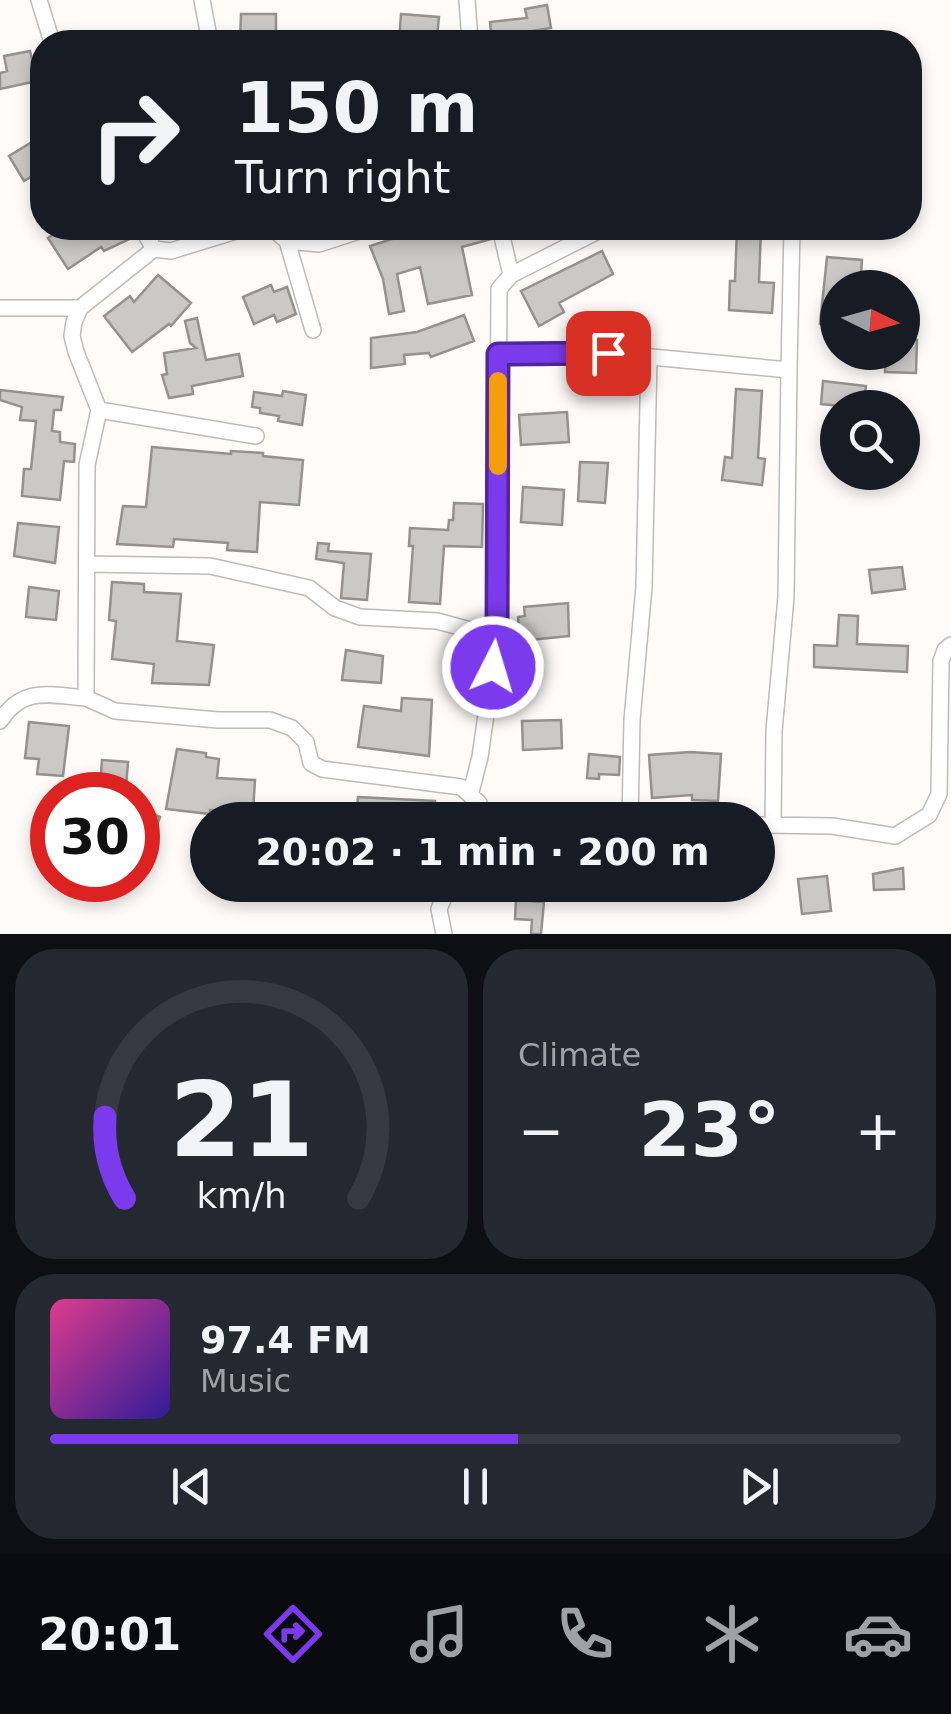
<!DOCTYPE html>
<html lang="en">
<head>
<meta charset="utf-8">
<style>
  body { margin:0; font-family:"DejaVu Sans",sans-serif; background:#242831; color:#f1f3f6; height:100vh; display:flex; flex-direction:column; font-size:38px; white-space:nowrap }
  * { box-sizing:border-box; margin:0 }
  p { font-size:32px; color:#9ea1a6 }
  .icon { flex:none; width:55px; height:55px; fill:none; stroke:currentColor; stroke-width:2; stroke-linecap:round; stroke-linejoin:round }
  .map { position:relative; height:934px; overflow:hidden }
  .details { display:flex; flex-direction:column; gap:15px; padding:15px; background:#0d0f14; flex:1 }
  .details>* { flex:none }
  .top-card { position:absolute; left:30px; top:30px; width:892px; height:210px; border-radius:40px; box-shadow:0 5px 15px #0003; background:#171b24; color:#f1f3f6; overflow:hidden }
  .needle { width:65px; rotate:95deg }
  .tools { position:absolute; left:820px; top:270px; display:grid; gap:20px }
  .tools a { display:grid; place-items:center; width:100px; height:100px; border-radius:50%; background:#171b24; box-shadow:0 5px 15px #0003; font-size:50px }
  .speed { position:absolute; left:30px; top:772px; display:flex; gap:20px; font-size:50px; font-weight:700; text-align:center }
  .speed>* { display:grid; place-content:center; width:130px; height:130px; border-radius:50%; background:#171b24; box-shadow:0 5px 15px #0003; line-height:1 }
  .speed .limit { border:15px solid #d22; background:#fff; color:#111 }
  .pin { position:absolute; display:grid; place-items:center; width:85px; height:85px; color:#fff; margin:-42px; border-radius:20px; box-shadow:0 5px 15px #0006 }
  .me { position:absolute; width:110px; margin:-55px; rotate:5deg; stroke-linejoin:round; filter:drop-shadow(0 0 8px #0008) }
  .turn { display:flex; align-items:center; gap:35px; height:210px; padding:0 40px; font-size:45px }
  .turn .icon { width:130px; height:130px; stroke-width:2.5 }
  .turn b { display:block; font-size:70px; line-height:85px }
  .big { font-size:75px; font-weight:700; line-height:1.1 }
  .details .widget { flex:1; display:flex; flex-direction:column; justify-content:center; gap:15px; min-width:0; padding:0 35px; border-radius:40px; background:#242831 }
  .details .dial { align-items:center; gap:0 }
  .dial svg { height:260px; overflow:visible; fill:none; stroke:#363941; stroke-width:7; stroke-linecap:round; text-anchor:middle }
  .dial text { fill:#f1f3f6; stroke:none }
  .song { display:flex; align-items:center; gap:30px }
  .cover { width:120px; height:120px; border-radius:15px; background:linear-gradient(135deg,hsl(330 70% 55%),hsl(250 70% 35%)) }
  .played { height:10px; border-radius:5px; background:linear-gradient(90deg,#7c3aed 55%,#363941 55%) }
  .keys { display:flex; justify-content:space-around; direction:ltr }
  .heat { display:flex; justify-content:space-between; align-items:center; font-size:55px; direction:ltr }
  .details .tiles { flex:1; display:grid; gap:15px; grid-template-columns:1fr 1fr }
  .widget:last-child { grid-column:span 2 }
  .trip { position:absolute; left:190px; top:802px; width:585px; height:100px; border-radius:50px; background:#171b24; box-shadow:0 5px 15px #0003; font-weight:700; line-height:100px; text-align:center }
  .dock { display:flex; height:160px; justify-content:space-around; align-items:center; background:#090b0e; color:#9ea1a6 }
  .dock .icon { width:70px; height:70px }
  .dock .selected { color:#7c3aed }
  .dock b { font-size:45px; color:#f1f3f6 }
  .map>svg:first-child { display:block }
  .building { fill:#cbc9c6; stroke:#94918f; stroke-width:2.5 }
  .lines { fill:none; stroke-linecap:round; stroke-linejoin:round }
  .minor-casing { stroke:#bebbb9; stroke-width:18 }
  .minor { stroke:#fff; stroke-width:15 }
  .route-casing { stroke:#51269a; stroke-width:25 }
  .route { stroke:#7c3aed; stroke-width:18 }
  .slow { stroke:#f59e0b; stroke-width:18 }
</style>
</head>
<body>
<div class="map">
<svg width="951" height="934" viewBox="0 0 951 934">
  <rect width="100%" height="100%" fill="#fefbf8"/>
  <path class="building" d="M547,5l4,23 -31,5 1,9h-29l-2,-20 37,-4 -2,-9z
    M241,14h35v26h-36z
    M401,14l38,3 -2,20h-4l-1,5h-33z
    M30,51l7,30 -37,8v-16l7,-2 -3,-15z
    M42,136v34l-18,11 -15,-25z
    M62,228h68l4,9 -30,14 -3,-4 -33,22 -20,-31z
    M415,228h74l2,11 -29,8 10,48 -44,9 -8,-37 -23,7 7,37 -15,3 -6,-35 -13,-33 47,-15z
    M737,228h24l-2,54 15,1 -2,30 -43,-3 1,-29h5z
    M602,251l11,23 -54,29 5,9 -25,14 -18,-35z
    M827,257l35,3 -2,28h-22v38l-18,-2z
    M158,275l33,28 -20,23 -2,-2 -37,28 -28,-36 26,-20 4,6z
    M271,285l3,7 13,-5 9,27 -19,8 -3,-7 -20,9 -11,-27z
    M464,315l10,26 -43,16 -2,-4 -25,2 1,9 -34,4v-30l46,-6z
    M197,318l9,42 33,-6 4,22 -51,10 1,8 -24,4 -7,-23 5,-1 -3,-21 32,-5 -6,-5 -5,-22z
    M902,340h15l-1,33 -31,-1 1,-20h16z
    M607,372l1,14 -27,1 -1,-14z
    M823,381l43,5 -3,22 -42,-4z
    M736,389l26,2 -4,67 7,1 -3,26 -40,-5 3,-23 7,1z
    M0,390l63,7 -2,13h-7l-2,21 8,1v10l15,2 -1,18 -10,-1 -4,39 -38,-4 2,-27h7l5,-48 -16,-1 2,-13 -22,-7z
    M283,391l23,4 -4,30 -24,-4 1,-5 -19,-3v-5l-8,-1 2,-15 28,4z
    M567,412l2,30 -48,3 -2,-30z
    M152,447l79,7v-3l32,2v3l40,4 -4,45 -39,-3 -3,50 -30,-2 1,-7 -54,-4 -1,8 -56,-3 6,-38 23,1z
    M580,462l28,1 -3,40 -27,-2z
    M523,487l41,3 -2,35 -41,-3z
    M454,503l29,1 -1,43 -38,-1 -4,58 -31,-2 4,-56h-4l1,-18 38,2 1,-10h4z
    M18,523l41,4 -4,36 -41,-7z
    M318,543l11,1 -1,7 43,3 -4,46 -26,-2 3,-35 -28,-4z
    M902,567l3,22 -33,4 -3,-23z
    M112,582l32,2v8l37,2 -4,47 37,4 -5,40 -57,-2 2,-19 -42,-5 4,-38 -7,-1z
    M29,587l30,4 -3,29 -30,-3z
    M568,603l1,33 -49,5 -2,-24 7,-1 -1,-9z
    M839,615l19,1 -1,28 51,2 -1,26 -93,-5v-22l23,1z
    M346,650l37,6 -2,27 -39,-3z
    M402,698l30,2 -3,56 -71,-9 6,-41 37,5z
    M561,720l1,28 -39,2 -1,-29z
    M29,722l40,4 -6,50 -26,-2 2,-15 -14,-1z
    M177,749l29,4v4l13,2 -2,19 38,2 -2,32 -43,-2v4l-44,-5z
    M690,752l31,2 -3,47 -26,-1v-5l-40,3 -3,-43z
    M589,754l31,3 -1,18 -20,-1v5l-12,-1z
    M102,760l26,2 -2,26 -26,-2z
    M358,797l77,4 -1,19h-78z
    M138,808l22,9 -13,37 -9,-4z
    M903,868l1,21 -30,1 -1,-16z
    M827,876l4,35 -29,3 -4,-35z
    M516,900l28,2 -3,32h-10l1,-14 -17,-1z"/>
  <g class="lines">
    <g class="minor-casing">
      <path id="minor" d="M39,0l13,42
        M202,0l8,42
        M467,0l3,42
        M142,228l12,21 -74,59 -6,14 -2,14 4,16 23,58 -12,55 -1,233 29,13 103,9h52l22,8 14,14 5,21 11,6 139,18 18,16 6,17
        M272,228l15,13 26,89
        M287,241l32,3 49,-16
        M154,249l17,2 75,-23
        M511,275l93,-47
        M0,308h80
        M498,354l111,-1 180,17 -3,227 -12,134 -1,94
        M789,370l3,-142
        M99,410l157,26
        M87,564l123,2 99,22 26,20 25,9 77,4 60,16 -17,120 -9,35
        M497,637l2,-348 12,-14 -11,-47
        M0,721c23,-35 49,-26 86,-23
        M630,820l2,-100 12,-133 5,-230
        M758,825l74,1 63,10 34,-21 10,-21 2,-133 4,-11 6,-5
        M444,934l-5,-25 10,-24"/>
    </g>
    <use href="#minor" class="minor"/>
  </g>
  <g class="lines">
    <g class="route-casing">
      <path id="route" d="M493,667l4,-30 1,-283 110,-1"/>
    </g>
    <use href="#route" class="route"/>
    <path class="slow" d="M498,466v-85"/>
  </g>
</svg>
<div class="tools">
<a><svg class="needle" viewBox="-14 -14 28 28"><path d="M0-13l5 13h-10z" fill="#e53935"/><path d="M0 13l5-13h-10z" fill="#9ea1a6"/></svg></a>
<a><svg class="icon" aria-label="search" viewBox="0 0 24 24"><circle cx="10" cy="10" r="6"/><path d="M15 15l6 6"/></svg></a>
</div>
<div class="speed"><div class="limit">30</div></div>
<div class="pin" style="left:608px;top:353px;background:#d93025"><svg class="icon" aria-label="arrive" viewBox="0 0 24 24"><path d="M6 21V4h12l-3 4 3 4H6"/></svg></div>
<svg class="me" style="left:493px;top:667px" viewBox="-20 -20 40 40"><circle r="17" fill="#7c3aed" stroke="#fff" stroke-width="3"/><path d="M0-11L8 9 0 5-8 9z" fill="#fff"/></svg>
<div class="trip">20:02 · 1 min · 200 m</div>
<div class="top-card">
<div class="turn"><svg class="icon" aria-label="right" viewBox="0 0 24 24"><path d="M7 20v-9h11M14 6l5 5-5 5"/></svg><div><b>150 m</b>Turn right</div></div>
</div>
</div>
<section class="details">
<div class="tiles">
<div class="widget dial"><svg viewBox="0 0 100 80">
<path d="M14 69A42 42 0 1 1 86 69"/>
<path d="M14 69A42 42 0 0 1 8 44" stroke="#7c3aed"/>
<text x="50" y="56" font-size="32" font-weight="700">21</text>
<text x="50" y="72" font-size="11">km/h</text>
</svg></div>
<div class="widget"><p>Climate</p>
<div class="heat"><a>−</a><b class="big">23°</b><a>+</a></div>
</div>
<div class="widget">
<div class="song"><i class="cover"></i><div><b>97.4 FM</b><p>Music</p></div></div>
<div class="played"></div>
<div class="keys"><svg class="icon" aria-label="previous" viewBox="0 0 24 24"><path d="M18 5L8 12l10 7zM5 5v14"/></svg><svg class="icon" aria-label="pause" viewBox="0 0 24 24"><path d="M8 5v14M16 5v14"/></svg><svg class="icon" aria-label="next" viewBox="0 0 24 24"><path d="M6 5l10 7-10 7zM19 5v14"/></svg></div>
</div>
</div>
</section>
<nav class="dock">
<b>20:01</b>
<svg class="icon selected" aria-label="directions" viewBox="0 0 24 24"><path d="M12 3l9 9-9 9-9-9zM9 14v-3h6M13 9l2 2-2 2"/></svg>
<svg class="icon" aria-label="music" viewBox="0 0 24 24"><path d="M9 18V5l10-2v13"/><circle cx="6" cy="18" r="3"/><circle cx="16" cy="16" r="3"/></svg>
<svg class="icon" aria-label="phone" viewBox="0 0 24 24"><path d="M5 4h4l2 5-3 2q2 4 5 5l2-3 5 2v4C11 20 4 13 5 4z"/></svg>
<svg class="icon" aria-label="climate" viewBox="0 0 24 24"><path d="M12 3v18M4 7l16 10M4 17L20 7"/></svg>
<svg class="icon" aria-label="car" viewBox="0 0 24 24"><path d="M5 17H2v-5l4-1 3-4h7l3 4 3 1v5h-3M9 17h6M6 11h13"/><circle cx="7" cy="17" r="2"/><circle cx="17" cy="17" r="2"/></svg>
</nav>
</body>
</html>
